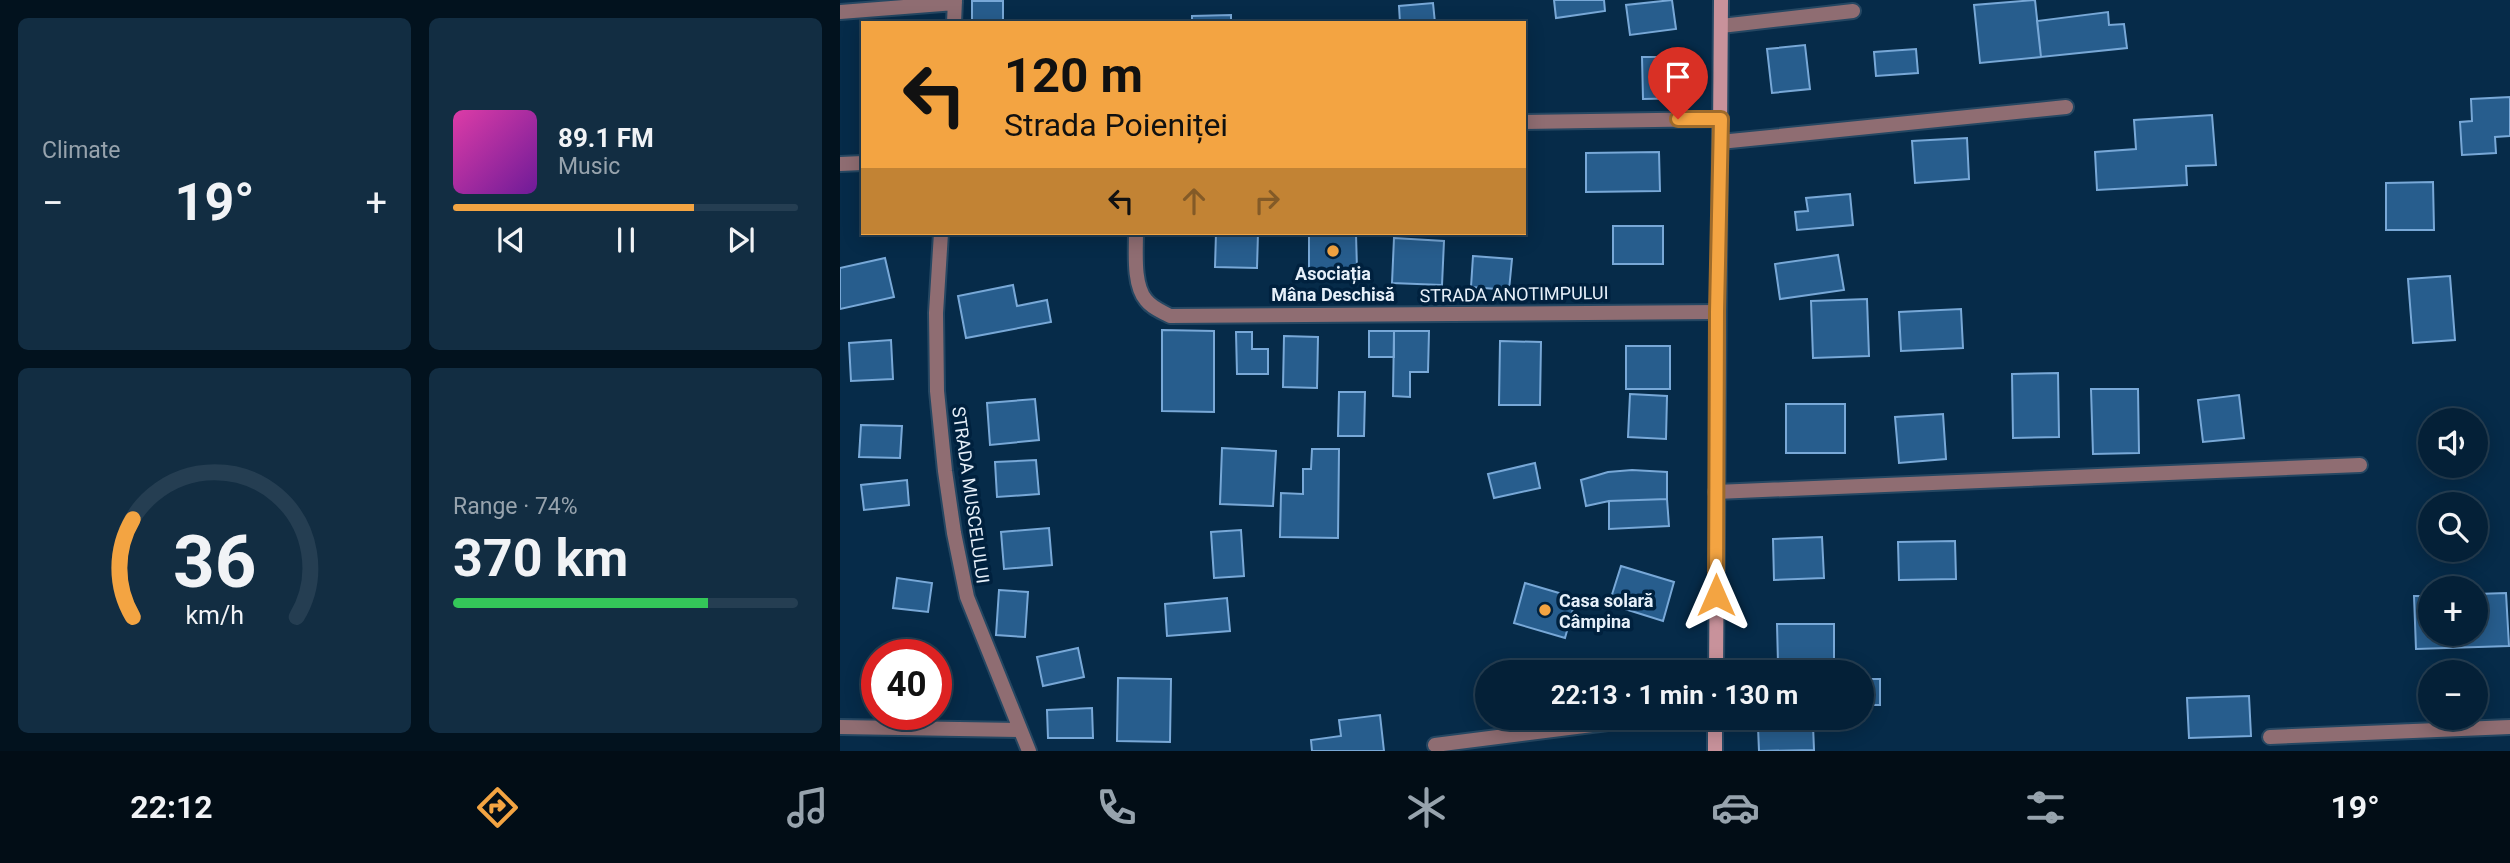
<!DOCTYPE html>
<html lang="en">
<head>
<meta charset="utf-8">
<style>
  body { margin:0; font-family:Roboto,sans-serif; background:#122d42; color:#f1f3f6; height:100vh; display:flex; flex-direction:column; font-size:26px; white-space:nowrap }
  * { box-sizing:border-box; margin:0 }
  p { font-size:23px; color:#97a3ad }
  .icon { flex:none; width:38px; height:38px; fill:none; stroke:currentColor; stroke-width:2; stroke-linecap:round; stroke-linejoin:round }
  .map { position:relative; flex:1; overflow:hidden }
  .side { display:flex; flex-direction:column; gap:18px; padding:18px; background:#02121e; width:840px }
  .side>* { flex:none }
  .guide { position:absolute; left:21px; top:21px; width:665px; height:214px; border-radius:0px; box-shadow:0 4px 18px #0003,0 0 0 2px #253e52; background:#f3a442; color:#111; overflow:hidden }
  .controls { position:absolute; left:1578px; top:408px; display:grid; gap:14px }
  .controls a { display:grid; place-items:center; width:70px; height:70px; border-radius:50%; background:#042037; box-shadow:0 4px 18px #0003,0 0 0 2px #253e52; font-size:35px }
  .speed { position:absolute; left:21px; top:639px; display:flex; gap:14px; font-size:35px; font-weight:700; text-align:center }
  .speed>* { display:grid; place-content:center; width:91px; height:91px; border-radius:50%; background:#042037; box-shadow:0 4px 18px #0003,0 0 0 2px #253e52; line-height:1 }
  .speed .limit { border:10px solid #d22; background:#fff; color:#111 }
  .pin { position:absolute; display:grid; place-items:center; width:60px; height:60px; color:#fff; margin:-72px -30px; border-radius:50% 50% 50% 0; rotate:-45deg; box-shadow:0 0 7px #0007 }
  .pin .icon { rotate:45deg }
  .me { position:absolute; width:77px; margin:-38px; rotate:0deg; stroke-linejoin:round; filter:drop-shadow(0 0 5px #0008) }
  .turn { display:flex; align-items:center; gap:24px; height:147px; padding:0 28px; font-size:32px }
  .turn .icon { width:91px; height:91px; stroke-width:2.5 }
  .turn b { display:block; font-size:49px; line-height:60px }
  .lanes { display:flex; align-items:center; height:66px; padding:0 28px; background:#0003; justify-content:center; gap:35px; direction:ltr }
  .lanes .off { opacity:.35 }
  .big { font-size:52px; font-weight:700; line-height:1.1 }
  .side .widget { flex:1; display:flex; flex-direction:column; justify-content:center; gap:10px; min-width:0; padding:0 24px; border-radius:10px; background:#122d42 }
  .side .dial { align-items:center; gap:0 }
  .dial svg { height:182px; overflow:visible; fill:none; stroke:#253e52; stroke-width:7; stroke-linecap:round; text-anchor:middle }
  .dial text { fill:#f1f3f6; stroke:none }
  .song { display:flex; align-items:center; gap:21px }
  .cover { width:84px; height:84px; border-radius:10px; background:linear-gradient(135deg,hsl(320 70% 55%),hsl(280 70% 35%)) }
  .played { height:7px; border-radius:4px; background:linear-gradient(90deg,#f3a442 70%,#253e52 70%) }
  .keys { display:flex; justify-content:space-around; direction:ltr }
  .heat { display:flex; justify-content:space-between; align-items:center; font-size:38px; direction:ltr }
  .charge { height:10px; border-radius:5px; background:linear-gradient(90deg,#34c759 74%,#253e52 0) }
  .side .tiles { flex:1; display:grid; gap:18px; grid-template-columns:repeat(2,1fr) }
  .trip { position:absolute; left:635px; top:660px; width:399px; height:70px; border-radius:35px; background:#042037; box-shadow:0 4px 18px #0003,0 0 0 2px #253e52; font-weight:700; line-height:70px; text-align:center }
  .tabs { display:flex; height:112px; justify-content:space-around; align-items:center; background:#020d16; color:#97a3ad }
  .tabs .icon { width:49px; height:49px }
  .tabs .selected { color:#f3a442 }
  .tabs b { font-size:32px; color:#f1f3f6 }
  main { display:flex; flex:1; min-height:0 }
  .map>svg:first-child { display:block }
  .building { fill:#275d8d; stroke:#78a8d7; stroke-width:2 }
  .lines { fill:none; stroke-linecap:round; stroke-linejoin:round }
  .street-casing { stroke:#254762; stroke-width:18 }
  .secondary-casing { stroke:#254762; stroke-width:18 }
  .street { stroke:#8f6d72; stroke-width:14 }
  .secondary { stroke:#c8929b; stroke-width:14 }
  .route-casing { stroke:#9e6b2b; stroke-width:18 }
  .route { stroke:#f3a442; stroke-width:12 }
  .poi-dot { fill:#f3a442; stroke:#00213e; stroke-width:2.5 }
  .labels { text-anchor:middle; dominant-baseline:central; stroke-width:7; stroke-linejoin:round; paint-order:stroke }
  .poi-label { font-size:18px; font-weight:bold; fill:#e6f0fa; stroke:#00213e }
  .street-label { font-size:18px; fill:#e6f0fa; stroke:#00213e }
</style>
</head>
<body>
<main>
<section class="side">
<div class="tiles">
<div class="widget"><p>Climate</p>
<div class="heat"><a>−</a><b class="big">19°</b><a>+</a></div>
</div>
<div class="widget">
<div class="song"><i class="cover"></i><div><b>89.1 FM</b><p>Music</p></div></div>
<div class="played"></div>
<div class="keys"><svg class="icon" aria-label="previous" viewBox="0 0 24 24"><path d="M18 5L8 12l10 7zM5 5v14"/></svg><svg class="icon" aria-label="pause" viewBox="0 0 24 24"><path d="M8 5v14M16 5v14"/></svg><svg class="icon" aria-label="next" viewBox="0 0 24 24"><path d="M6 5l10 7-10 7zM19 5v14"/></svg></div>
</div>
<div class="widget dial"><svg viewBox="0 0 100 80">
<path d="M14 69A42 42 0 1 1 86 69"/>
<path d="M14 69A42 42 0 0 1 14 26" stroke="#f3a442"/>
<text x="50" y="56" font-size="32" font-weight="700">36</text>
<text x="50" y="72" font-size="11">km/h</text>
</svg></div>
<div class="widget"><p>Range · 74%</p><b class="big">370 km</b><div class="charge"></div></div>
</div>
</section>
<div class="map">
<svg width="1670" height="751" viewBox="0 0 1670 751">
  <rect width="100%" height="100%" fill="#062b49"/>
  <path class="building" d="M714,0h50l1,11 -49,7z
    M832,0l4,29 -46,6 -4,-30z
    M1195,0l6,57 -61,6 -6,-58z
    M132,1h31v22h-31z
    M593,3l2,20h-35l-1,-17z
    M1268,12l1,13 15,-1 3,24 -86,9 -4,-36z
    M391,15v8h-39v-7z
    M965,45l5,44 -38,4 -5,-44z
    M1076,49l2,24 -42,3 -2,-24z
    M802,57h47v41l-46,1z
    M1670,97v39l-15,1 1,16 -34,2 -2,-33 12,-1 -1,-22z
    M1372,115l4,50 -30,1 1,19 -90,5 -2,-38 41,-3 -2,-29z
    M1127,138l2,41 -54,4 -3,-42z
    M819,152l1,39 -74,1v-39z
    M1593,182l1,48h-48v-47z
    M1010,194l3,31 -56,5 -2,-18 13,-1 -2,-13z
    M773,226h50v38h-50z
    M376,233h42l-1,35 -42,-1z
    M469,234h47l1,35h-48z
    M554,238l50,3 -2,44 -50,-2z
    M998,255l6,35 -64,9 -5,-35z
    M633,256l39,3 -3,31 -38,-3z
    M45,258l9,39 -54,12v-41z
    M1610,276l5,64 -42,3 -5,-64z
    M173,285l4,21 30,-6 4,22 -85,16 -8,-42z
    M1027,299l2,57 -56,2 -2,-57z
    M1121,309l2,39 -62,3 -2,-39z
    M322,330l52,1v81l-52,-1z
    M529,331h25v26h-25z
    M554,331h35l-1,41h-18v25l-17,-1z
    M396,332h16v17h16v25h-31z
    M444,336l34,1 -1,51 -34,-1z
    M51,340l2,39 -42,2 -2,-38z
    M660,341l41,1 -1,63h-41z
    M786,346h44v43h-44z
    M1218,373l1,64 -46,1 -1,-64z
    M1251,389h47l1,64 -46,1z
    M499,392h26l-1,44h-26z
    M790,394l37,2 -1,43 -38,-2z
    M1399,395l5,43 -41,4 -5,-42z
    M195,399l4,41 -49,5 -3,-42z
    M946,404h59v49h-59z
    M1103,414l3,45 -47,4 -4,-46z
    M21,425l41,1 -2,32 -41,-1z
    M382,448l54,3 -3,55 -53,-2z
    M472,449h27l-1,89 -58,-1 1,-44 22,1v-25h8z
    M196,460l3,34 -42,3 -2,-35z
    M695,463l5,25 -46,10 -6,-24z
    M792,470l35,2v27l-58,2 -23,5 -5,-26 27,-8z
    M67,480l2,25 -45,5 -3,-25z
    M827,499l2,27 -60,3v-28z
    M209,528l3,37 -48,4 -3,-37z
    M401,530l3,46 -30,2 -3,-46z
    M982,537l2,41 -50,2 -1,-41z
    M1115,541l1,38 -57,1 -1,-38z
    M781,566l53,16 -11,39 -54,-17z
    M57,578l35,5 -4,29 -35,-4z
    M685,583l51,15 -11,40 -51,-15z
    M159,590l29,2 -3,45 -29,-2z
    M1666,593l3,53 -93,3 -2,-53h17v38h45v-40z
    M387,598l3,33 -63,5 -2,-32z
    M937,624h57v39h-56z
    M238,648l6,29 -41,9 -6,-29z
    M278,678l53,1 -1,63 -53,-1z
    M1022,679h18v26h-18z
    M1409,696l2,40 -62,2 -2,-40z
    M252,708l1,30h-45l-1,-28z
    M540,715l4,36h-72l-1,-11 30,-4 -2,-16z
    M973,725l1,25 -55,1 -1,-24z"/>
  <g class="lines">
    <g class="street-casing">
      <path id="street" d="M0,12l115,-9
        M114,23l1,-23
        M881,26l132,-15
        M684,122l197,-3
        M880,142l346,-35
        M0,164l23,-1
        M101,233l-5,80 1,78 8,80 9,62 13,64 62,154
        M296,233c0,19 -3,52 10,67 6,8 15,11 24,16l547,-4
        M876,492l644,-27
        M0,727l179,3
        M1430,737l240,-10
        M595,745l212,-27"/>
    </g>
    <g class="secondary-casing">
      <path id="secondary" d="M876,672l5,-672
        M875,751v-33"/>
    </g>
    <use href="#street" class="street"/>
    <use href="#secondary" class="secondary"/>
  </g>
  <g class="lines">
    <g class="route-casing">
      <path id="route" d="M838,119h43l-4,193 -1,283"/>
    </g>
    <use href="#route" class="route"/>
  </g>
  <g class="poi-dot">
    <circle cx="493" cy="251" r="7"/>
    <circle cx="705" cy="610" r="7"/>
  </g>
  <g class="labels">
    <g class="poi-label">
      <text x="493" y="273">Asociația<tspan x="493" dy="21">Mâna Deschisă</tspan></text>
      <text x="719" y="600" text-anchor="start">Casa solară<tspan x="719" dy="21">Câmpina</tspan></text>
    </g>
    <g class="street-label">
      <text transform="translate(674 294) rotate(-1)">STRADA ANOTIMPULUI</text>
      <text transform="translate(131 495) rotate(82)">STRADA MUSCELULUI</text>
    </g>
  </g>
</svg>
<div class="controls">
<a><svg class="icon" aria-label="sound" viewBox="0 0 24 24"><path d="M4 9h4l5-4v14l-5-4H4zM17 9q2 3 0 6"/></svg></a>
<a><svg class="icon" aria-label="search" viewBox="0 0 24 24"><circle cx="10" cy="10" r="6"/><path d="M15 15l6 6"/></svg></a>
<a>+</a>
<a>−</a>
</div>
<div class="speed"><div class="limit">40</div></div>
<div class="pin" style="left:838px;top:119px;background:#d93025"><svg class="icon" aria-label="arrive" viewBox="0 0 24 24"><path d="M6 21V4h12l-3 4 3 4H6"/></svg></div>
<svg class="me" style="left:876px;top:595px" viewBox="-20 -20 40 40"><path d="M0-17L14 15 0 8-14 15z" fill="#f3a442" stroke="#fff" stroke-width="4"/></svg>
<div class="trip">22:13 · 1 min · 130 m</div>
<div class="guide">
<div class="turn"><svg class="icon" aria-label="left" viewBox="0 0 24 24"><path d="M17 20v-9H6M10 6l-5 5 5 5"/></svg><div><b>120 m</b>Strada Poieniței</div></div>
<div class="lanes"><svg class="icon" aria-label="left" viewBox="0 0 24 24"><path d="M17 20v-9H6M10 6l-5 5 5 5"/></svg><svg class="icon off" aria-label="ahead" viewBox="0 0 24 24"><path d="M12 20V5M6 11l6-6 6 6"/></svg><svg class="icon off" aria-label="right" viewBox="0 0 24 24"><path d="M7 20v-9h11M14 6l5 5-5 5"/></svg></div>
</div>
</div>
</main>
<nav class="tabs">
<b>22:12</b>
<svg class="icon selected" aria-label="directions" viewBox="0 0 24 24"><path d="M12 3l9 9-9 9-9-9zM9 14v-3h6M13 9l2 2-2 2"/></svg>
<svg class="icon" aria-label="music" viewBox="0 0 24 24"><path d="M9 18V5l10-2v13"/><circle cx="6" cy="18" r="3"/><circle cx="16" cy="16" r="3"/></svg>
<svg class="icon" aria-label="phone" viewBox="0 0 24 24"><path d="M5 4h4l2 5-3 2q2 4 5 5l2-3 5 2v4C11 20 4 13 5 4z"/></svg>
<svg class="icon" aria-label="climate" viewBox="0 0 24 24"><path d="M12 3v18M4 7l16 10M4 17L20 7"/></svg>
<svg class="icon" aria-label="car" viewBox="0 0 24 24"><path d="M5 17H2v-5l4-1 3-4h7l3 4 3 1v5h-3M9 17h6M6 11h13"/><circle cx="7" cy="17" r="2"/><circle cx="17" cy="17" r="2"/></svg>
<svg class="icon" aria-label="filters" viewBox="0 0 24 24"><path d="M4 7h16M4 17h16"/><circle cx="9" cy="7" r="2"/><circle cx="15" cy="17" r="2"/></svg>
<b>19°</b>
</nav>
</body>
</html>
